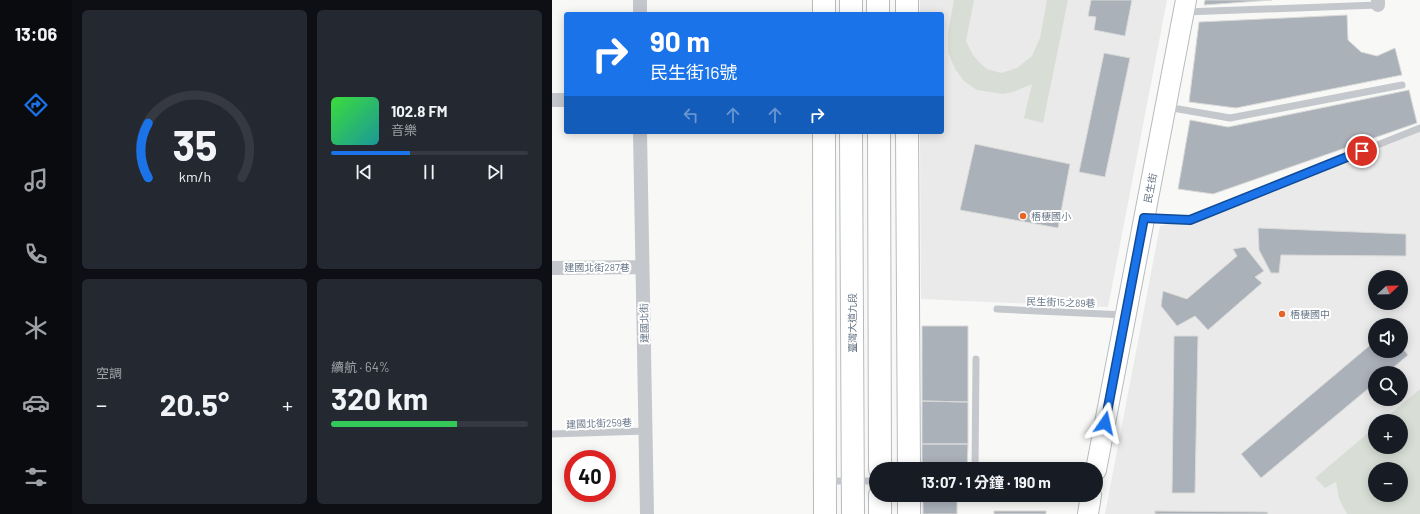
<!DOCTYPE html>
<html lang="zh-TW">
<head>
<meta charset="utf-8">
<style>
  body { margin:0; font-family:Barlow,"Noto Sans TC",sans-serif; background:#242831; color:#f1f3f6; height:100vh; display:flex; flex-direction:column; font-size:15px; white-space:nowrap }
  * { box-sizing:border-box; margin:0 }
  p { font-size:13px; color:#9ea1a6 }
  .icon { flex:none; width:22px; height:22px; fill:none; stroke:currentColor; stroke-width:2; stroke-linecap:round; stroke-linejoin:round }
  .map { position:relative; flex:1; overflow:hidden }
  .sheet { display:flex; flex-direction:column; gap:10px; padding:10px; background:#0d0f14; width:480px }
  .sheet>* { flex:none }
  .hud { position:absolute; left:12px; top:12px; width:380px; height:122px; border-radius:4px; box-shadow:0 2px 10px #0003; background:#1a73e8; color:#fff; overflow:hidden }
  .needle { width:26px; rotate:68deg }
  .tools { position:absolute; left:816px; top:270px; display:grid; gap:8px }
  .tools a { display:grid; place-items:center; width:40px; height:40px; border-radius:50%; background:#171b24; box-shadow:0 2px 10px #0003; font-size:20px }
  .speed { position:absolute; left:12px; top:450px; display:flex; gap:8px; font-size:20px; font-weight:700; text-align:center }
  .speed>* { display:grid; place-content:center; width:52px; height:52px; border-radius:50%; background:#171b24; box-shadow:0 2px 10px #0003; line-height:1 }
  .speed .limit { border:6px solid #d22; background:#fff; color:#111 }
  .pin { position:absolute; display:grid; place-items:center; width:34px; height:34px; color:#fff; margin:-17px; border:2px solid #fff; border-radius:50%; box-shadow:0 1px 4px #0007 }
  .me { position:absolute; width:44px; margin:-22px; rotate:11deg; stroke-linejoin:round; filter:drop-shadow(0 0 3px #0008) }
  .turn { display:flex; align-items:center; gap:14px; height:84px; padding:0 20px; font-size:18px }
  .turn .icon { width:52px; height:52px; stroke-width:2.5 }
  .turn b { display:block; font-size:28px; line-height:34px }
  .lanes { display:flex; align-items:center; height:38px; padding:0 20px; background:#0003; justify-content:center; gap:20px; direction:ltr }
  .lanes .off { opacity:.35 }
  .big { font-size:30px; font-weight:700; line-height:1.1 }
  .sheet .widget { flex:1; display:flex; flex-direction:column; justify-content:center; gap:6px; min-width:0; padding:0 14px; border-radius:6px; background:#242831 }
  .sheet .dial { align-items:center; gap:0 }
  .dial svg { height:104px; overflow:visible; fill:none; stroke:#363941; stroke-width:7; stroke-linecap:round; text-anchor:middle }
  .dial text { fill:#f1f3f6; stroke:none }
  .song { display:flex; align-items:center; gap:12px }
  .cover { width:48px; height:48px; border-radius:6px; background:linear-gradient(135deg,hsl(120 70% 55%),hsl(180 70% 35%)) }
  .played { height:4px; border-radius:2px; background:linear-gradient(90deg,#1a73e8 40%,#363941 40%) }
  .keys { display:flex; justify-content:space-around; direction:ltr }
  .heat { display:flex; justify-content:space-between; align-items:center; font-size:22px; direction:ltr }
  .charge { height:6px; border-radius:3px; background:linear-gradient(90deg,#34c759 64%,#363941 0) }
  .sheet .tiles { flex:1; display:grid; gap:10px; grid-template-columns:repeat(2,1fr) }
  .trip { position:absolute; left:317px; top:462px; width:234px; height:40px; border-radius:20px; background:#171b24; box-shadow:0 2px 10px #0003; font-weight:700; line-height:40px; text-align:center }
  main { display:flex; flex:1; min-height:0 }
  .tabs { display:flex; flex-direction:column; width:72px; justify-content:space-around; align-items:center; background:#090b0e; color:#9ea1a6 }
  .tabs .icon { width:28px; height:28px }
  .tabs .selected { color:#1a73e8 }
  .tabs b { font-size:18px; color:#f1f3f6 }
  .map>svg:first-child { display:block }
  .built { fill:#e9eae9; fill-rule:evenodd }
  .green { fill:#d8ded5; fill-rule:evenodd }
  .building { fill:#aab1b9; stroke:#dadad8 }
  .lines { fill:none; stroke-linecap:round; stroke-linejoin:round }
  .secondary-casing { stroke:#b6bbc0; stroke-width:22 }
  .primary-casing { stroke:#b7bbc0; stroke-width:24 }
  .lane { stroke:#c4c7cc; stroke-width:7 }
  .street { stroke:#c4c7cc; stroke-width:14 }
  .secondary { stroke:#fff; stroke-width:20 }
  .primary { stroke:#fff; stroke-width:22 }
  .route-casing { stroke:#114b97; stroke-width:10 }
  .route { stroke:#1a73e8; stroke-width:7 }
  .poi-dot { fill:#e76527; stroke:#fff; stroke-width:1.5 }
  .labels { text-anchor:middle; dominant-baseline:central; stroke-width:4; stroke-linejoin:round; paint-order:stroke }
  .street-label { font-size:10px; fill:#677688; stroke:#fff }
  .poi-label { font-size:10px; fill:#677688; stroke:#fff; text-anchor:start }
</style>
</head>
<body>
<main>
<nav class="tabs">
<b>13:06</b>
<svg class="icon selected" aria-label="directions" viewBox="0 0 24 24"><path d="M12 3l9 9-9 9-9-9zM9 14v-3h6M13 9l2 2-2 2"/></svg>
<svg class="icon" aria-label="music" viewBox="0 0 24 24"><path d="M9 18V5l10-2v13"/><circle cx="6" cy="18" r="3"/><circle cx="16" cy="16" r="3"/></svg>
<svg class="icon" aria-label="phone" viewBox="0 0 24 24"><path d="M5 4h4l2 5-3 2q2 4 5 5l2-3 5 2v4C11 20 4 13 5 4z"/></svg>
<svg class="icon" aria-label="climate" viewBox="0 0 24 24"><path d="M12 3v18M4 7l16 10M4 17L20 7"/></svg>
<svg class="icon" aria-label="car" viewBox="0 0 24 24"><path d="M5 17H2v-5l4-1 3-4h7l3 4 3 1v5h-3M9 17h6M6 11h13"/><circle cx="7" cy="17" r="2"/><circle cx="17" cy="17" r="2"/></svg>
<svg class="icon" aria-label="filters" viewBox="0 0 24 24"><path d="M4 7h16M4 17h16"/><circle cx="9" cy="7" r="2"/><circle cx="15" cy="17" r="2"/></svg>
</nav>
<section class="sheet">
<div class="tiles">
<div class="widget dial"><svg viewBox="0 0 100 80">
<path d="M14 69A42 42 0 1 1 86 69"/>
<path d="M14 69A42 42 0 0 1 14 27" stroke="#1a73e8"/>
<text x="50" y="56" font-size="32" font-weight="700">35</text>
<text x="50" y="72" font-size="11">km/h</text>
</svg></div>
<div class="widget">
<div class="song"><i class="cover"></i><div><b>102.8 FM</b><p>音樂</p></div></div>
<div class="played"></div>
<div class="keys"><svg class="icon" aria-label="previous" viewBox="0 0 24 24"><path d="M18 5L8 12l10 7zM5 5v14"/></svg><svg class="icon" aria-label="pause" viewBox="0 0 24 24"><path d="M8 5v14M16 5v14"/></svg><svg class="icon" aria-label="next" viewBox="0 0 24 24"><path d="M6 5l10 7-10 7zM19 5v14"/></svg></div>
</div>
<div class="widget"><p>空調</p>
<div class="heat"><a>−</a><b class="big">20.5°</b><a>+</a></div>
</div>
<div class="widget"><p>續航 · 64%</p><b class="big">320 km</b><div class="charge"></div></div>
</div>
</section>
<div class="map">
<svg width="868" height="514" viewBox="0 0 868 514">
  <rect width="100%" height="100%" fill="#f8f9f6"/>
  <path class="built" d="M368,0h247l-59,307 -187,-8 -1,-167h22v-118h-22z
    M865,132h3v382h-315l55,-288 47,-13 103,-43 81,-26zM823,277h26v26h-26zM823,325h26v26h-26zM823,373h26v26h-26zM823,421h26v26h-26zM823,469h26v26h-26z"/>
  <path class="green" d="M402,0h20l-8,41 7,14 6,7 8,7 14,4 16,-5 15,-12 8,-18 7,-38h21l-25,123 -19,-5 8,-34 -19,8 -10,2 -26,-4 -13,-9 -9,-12 -7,-17v-19z
    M868,389v125h-73l-8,-15 -3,-17 -11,6 -10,-10 60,-51v20h26v-26h-19zM823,469h26v26h-26z"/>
  <path class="building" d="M539,0h41l-7,36 -31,-6 2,-13 -8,-1z
    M653,0h67l-68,5z
    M795,15l1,25 13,12 16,4 18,-8 7,27 -166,33 -47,-6 10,-80z
    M552,53l26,5 -25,119 -26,-5z
    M857,90l8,33 -204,71 -35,-5 12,-69 38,7z
    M423,144l95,20 -12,64 -98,-18z
    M706,228l148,6v22l-125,-1 -2,18h-8l-12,-23z
    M693,247l19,24 -9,6 7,6 -54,47 -13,-14 -18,10 -16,-20 2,-15 24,8 50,-43 -4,-7z
    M370,326h46v76l-46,-1z
    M622,336h24l-3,157h-23z
    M823,341v10h26v-5l7,9 -21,18h-12v10l-114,95 -20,-24z
    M370,401l46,1v42h-46z
    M370,444h46l-1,25h-45z
    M371,495h34v19h-34z
    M442,511h52v3h-52z
    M603,511l112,1 1,2h-113z"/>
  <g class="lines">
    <g class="secondary-casing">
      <path id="secondary" d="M544,470l90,-470
        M536,514l3,-19"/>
    </g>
    <g class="primary-casing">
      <path id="primary" d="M272,0v14
        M299,0v14
        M326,0v14
        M355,0v14
        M272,132l1,382
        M299,132l2,382
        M327,132l1,337
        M355,132l2,337
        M328,495v19
        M357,495v19"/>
    </g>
    <path class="lane" d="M633,12l193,-7
      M615,107l63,11 172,-33
      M594,218l44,2 230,-92
      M445,309l128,6
      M0,434l94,-3
      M423,469l1,-110
      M275,481h49"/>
    <path class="street" d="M826,0v5
      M88,14v-14
      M0,100h14
      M88,132l7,382
      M0,268l90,-1"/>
    <use href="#secondary" class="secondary"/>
    <use href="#primary" class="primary"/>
  </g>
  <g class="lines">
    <g class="route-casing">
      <path id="route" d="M553,423l39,-205 46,2 172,-69"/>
    </g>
    <use href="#route" class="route"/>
  </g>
  <g class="poi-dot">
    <circle cx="471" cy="216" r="4"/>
    <circle cx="730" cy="314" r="4"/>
  </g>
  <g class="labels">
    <g class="street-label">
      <text transform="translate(598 188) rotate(-79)">民生街</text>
      <text x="45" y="267">建國北街287巷</text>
      <text transform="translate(509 302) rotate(2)">民生街15之89巷</text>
      <text transform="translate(92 323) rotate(-91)">建國北街</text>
      <text transform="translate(300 323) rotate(-90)">臺灣大道九段</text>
      <text transform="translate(47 423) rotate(-2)">建國北街259巷</text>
    </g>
    <g class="poi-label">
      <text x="479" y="216">梧棲國小</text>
      <text x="738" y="314">梧棲國中</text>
    </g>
  </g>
</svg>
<div class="tools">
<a><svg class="needle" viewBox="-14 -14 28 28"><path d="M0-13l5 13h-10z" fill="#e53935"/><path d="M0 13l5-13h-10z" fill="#9ea1a6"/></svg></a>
<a><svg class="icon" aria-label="sound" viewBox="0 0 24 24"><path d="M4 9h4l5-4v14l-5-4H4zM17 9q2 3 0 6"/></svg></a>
<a><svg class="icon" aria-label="search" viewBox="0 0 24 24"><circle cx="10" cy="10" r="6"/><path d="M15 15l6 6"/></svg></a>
<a>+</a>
<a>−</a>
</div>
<div class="speed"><div class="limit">40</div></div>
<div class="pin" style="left:810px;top:151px;background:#d93025"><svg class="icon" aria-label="arrive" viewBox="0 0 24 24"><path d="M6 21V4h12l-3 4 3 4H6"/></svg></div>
<svg class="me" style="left:553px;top:423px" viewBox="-20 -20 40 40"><path d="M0-17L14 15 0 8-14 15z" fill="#1a73e8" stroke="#fff" stroke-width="4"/></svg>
<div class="trip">13:07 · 1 分鐘 · 190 m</div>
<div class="hud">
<div class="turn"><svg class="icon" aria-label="right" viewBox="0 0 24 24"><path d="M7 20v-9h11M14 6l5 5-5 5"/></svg><div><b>90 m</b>民生街16號</div></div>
<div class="lanes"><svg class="icon off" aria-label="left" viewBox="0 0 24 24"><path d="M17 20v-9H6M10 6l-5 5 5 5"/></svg><svg class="icon off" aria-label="ahead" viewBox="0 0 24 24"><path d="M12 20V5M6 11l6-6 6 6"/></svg><svg class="icon off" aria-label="ahead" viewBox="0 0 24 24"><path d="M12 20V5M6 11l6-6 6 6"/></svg><svg class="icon" aria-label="right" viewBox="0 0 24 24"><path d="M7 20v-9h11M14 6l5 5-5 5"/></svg></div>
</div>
</div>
</main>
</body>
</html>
